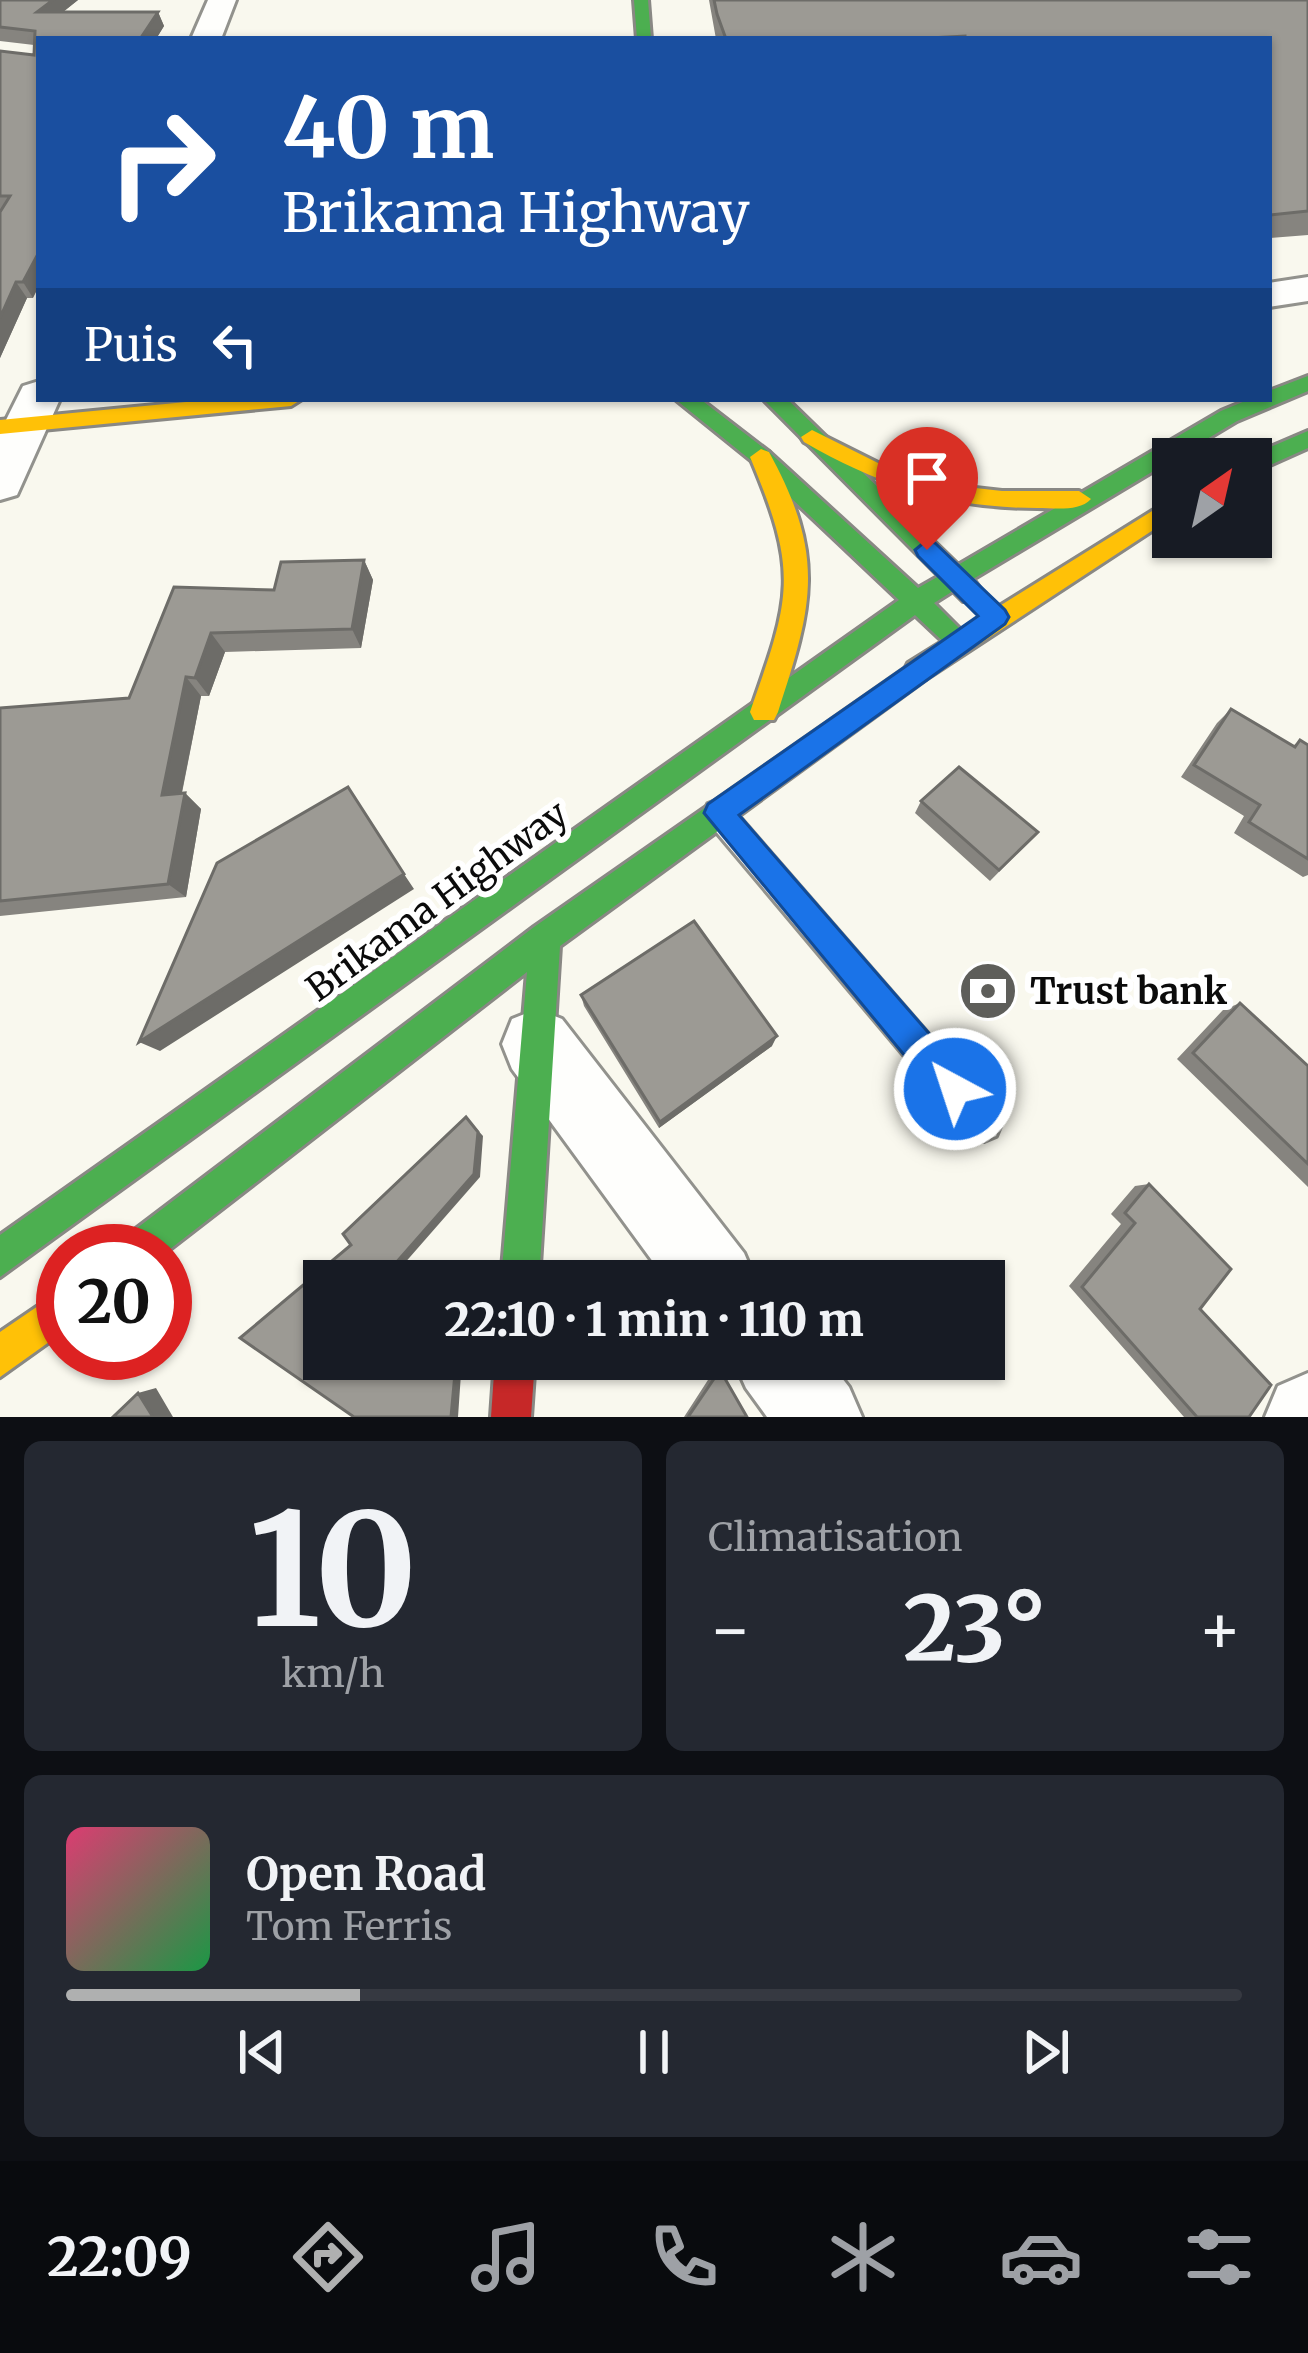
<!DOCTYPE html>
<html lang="fr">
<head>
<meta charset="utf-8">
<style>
  body { margin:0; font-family:Merriweather,serif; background:#242831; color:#f1f3f6; height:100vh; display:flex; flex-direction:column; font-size:45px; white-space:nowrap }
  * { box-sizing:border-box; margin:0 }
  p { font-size:39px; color:#9ea1a6 }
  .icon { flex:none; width:66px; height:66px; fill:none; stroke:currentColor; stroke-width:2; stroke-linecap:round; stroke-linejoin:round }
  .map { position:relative; height:1417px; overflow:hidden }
  .side { display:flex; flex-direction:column; gap:24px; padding:24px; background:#0d0f14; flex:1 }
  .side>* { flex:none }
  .top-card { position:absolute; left:36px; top:36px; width:1236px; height:366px; border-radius:0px; box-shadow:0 3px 9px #0004; background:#1a4fa0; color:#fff; overflow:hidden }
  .needle { width:78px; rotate:34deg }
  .tools { position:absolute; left:1152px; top:438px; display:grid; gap:24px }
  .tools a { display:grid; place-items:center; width:120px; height:120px; border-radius:0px; background:#171b24; box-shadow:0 3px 9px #0004; font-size:60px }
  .speed { position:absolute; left:36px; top:1224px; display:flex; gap:24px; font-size:60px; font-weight:700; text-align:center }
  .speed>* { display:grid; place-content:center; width:156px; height:156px; border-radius:50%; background:#171b24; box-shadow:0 3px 9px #0004; line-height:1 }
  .speed .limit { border:18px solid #d22; background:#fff; color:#111 }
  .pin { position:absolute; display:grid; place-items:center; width:102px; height:102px; color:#fff; margin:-123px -51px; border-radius:50% 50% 50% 0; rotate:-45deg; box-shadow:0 0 12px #0007 }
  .pin .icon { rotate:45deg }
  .me { position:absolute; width:132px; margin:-66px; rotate:320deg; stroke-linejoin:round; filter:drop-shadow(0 0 9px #0008) }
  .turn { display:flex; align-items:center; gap:42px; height:252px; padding:0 48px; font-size:54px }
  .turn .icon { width:156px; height:156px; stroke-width:2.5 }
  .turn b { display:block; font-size:84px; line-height:102px }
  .then { display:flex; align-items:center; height:114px; padding:0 48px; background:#0003; gap:24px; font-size:45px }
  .big { font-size:90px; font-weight:800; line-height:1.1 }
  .side .card { flex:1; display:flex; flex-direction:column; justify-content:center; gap:18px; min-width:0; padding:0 42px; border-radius:18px; background:#242831 }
  .side .dial { align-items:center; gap:0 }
  .dial b { font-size:156px; line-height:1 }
  .song { display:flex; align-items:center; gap:36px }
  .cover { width:144px; height:144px; border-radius:18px; background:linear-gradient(135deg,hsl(340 70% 55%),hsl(140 70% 35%)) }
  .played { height:12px; border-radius:6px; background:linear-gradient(90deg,#afb0b0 25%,#363941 25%) }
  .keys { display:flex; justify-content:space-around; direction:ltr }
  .heat { display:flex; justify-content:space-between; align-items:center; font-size:66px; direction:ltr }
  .side .tiles { flex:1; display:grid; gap:24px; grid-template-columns:1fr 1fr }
  .card:last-child { grid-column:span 2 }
  .trip { position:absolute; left:303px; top:1260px; width:702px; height:120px; border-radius:0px; background:#171b24; box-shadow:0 3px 9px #0004; font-weight:800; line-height:120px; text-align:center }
  .tabs { display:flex; height:192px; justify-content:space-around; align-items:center; background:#090b0e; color:#9ea1a6 }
  .tabs .icon { width:84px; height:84px }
  .tabs .active { color:#afb0b0 }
  .tabs b { font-size:54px; color:#f1f3f6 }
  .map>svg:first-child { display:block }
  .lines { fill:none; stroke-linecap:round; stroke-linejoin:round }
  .lane-casing { stroke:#92928d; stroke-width:6 }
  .street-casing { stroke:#92928d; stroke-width:6 }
  .fast-casing { stroke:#898884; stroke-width:6 }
  .slow-casing { stroke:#898884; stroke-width:6 }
  .jam-casing { stroke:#898884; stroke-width:6 }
  .lane { fill:#fefefc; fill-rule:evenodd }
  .street { fill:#fefefc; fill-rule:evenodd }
  .fast { fill:#4caf50; fill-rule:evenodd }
  .slow { fill:#ffc107; fill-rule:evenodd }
  .jam { fill:#c62828; fill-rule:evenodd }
  .wall { fill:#86847f }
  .shaded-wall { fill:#6d6c68 }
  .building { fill:#9c9a94; stroke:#6d6c68; stroke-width:3 }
  .route { fill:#1a73e8; stroke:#114b97; stroke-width:3 }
  .labels { text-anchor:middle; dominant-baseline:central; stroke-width:12; stroke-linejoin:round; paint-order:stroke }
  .street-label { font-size:36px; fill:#0b0b0b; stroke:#fff }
  .poi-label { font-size:36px; font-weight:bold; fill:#0b0b0b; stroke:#fff; text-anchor:start }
</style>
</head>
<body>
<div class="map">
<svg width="1308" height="1417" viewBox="0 0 1308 1417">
  <rect width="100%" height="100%" fill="#f9f8ee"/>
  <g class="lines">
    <g class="lane-casing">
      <path id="lane" d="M718,800l10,4 268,308 5,12 -5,12 -12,5 -12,-5 -264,-314 -4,-9 4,-9z"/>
    </g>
    <g class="street-casing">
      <path id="street" d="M208,0h28l-15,39h-30z
        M1308,277v24l-39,6v-24z
        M39,381v18h21l-43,96 -17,5v-68l23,-46z
        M537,1009l25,10 182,234 12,28h-89l-155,-212 -10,-25 10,-25z
        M733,1359h94l22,28 13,30h-95l-21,-29z
        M1308,1373v44h-43l13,-31z"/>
    </g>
    <g class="fast-casing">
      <path id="fast" d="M634,0h14l3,39h-14z
        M1308,376v15l-71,30 -264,158 11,15 -3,7h-18l-10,-10 -19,12 38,38 -4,7h-18l-35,-33 -915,662v-42l899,-635 -146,-138 -78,-63h25l69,53 149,136 21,-12 -176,-177h24l171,166 263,-154 29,-12h19v-8z
        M1308,431v17l-49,22 -8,2v-13h-8z
        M917,660l9,3 4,8 -4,8 -366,267 -21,335h-38l26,-309 -362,281 -47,-2 6,-13 410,-311z"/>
    </g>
    <g class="slow-casing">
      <path id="slow" d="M217,399h85l-11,7 -291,28v-14z
        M812,430l76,38 52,16 62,7h77l12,8c-12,13 -36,9 -54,9 -87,0 -157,-22 -233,-66l-3,-5z
        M761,449l8,3c57,104 44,153 9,260l-4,8h-20l-4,-8c41,-116 49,-139 0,-255z
        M1173,498v19l-247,162h-18l-4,-8 4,-8z
        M63,1289v43l-63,45v-45z"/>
    </g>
    <g class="jam-casing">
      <path id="jam" d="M495,1359h40l-4,58h-40z"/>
    </g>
    <use href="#lane" class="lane"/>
    <use href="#street" class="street"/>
    <use href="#fast" class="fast"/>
    <use href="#slow" class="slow"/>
    <use href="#jam" class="jam"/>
  </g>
  <path class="wall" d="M0,0h78l-15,12h95l6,14 -8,13h-117l-6,259h-6l-27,60v-307l34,4v-10l-34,-4z
    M709,0h599v235l-39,3v-199h-553z
    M364,560l9,20 -12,68 -136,4 -16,44h-8l-19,97h3l16,16 -15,88 -186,19v-208l129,-10 45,-111 100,3z
    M1231,709l62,37 7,-6 8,5v130l-5,2 -69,-44 10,-17 -63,-39 36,-54z
    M921,801l117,31 -48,49 -75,-68z
    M581,995l191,51 -113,82 -75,-122z
    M1240,1003l68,63v121l-131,-128 46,-49z
    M1149,1184l51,125 49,108h-65l-115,-131 52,-62 -10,-10 24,-28z
    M717,1366l30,51h-63z"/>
  <path class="shaded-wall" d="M53,0h25l-34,27 -7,-15z
    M158,12l6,14 -8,13h-16z
    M39,252v34l-6,12 -10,-16z
    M16,282l11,16 -27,60v-40z
    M364,560l9,20 -12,68 -9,-19z
    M211,633l14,19 -16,44 -14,-18z
    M186,677l15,19 -23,115 -16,-16z
    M185,793l16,16 -15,88 -18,-13z
    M404,874l10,15 -254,162 -21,-9z
    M777,1036l-5,10 -113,82 1,-6z
    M466,1117l17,19 -3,41 -91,104h-9z
    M462,1359l-4,58h-7l5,-55z
    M156,1388l17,29h-20l-15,-24z"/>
  <path class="building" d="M0,0h53l-16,12h121l-18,27h-101v213l-16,30h-7l-16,36v-106l10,-16h-10v-145l34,4 1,-24 -35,-4z
    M714,0h594v211l-39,4v-176h-304v-3l-55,3h-184l-9,-25z
    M364,560l-12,69 -141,4 -16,45 -9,-1 -24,118 23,-2 -17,91 -168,17v-193l129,-10 45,-111 100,3 7,-28z
    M1231,709l64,38 5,-7 8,5v114l-59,-37 11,-17 -66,-40z
    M959,767l79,65 -39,38 -78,-69z
    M348,787l56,87 -265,168 78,-179z
    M694,921l83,115 -117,86 -79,-127z
    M1240,1003l68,63v98l-115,-111z
    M466,1117l12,15 -4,42 -94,107h-56v78h150l-18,3 -5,55h-97l-114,-79 111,-93 -8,-11z
    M1149,1184l82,85 -31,40 71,76 -22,32h-52l-115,-130 53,-64 -10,-10z
    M720,1370l27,47h-59z
    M138,1393l15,24h-40z"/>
  <path class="route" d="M927,540l8,3 70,67 4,7 -4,7 -266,191 228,262 5,12 -5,13 -12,5 -12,-5 -239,-289 4,-9 270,-188 -60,-60 -3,-6z"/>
  <defs>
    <g id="bank-disc" transform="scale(3)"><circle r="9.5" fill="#5e5e5a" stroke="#fff"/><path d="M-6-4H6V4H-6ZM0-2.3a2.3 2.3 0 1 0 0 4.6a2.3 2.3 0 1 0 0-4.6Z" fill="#fff"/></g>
  </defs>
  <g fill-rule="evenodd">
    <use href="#bank-disc" x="988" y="991"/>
  </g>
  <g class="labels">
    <g class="street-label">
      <text transform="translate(437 901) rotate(-36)">Brikama Highway</text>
    </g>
    <g class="poi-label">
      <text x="1030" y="991">Trust bank</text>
    </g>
  </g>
</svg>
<div class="tools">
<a><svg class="needle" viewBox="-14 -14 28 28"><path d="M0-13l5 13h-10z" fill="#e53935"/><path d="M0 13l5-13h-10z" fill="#9ea1a6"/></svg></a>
</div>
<div class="speed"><div class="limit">20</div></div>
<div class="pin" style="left:927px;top:550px;background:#d93025"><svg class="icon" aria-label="arrive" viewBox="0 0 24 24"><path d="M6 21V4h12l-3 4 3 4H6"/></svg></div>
<svg class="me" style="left:955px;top:1089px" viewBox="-20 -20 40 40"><circle r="17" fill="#1a73e8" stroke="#fff" stroke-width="3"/><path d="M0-11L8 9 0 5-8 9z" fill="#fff"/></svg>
<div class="trip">22:10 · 1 min · 110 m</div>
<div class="top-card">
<div class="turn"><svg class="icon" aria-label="right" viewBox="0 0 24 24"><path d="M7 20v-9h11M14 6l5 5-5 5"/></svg><div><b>40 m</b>Brikama Highway</div></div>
<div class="then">Puis<svg class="icon" aria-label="left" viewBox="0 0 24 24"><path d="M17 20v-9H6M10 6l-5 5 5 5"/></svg></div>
</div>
</div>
<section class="side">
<div class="tiles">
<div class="card dial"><b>10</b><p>km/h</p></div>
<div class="card"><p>Climatisation</p>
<div class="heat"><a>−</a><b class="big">23°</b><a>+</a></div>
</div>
<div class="card">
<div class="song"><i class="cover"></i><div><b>Open Road</b><p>Tom Ferris</p></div></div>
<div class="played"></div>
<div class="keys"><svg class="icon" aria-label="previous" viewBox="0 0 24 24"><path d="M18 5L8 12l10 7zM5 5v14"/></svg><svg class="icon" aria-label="pause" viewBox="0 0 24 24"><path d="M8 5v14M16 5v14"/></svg><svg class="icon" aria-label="next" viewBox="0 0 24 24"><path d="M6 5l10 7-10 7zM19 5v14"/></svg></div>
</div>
</div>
</section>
<nav class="tabs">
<b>22:09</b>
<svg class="icon active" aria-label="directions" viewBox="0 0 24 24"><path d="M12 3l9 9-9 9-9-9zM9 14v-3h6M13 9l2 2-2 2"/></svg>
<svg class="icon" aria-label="music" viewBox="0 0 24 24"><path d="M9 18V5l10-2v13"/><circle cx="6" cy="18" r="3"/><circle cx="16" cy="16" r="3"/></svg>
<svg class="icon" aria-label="phone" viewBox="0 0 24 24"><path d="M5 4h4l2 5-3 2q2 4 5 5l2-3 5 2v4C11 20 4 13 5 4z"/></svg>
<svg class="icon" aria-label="climate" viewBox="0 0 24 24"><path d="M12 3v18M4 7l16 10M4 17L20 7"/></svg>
<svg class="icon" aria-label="car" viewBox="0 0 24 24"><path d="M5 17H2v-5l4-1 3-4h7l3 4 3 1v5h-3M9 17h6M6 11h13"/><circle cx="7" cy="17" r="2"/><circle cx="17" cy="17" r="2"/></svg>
<svg class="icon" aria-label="filters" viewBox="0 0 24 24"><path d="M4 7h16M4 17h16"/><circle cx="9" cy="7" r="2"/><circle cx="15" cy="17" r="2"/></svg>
</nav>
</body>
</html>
